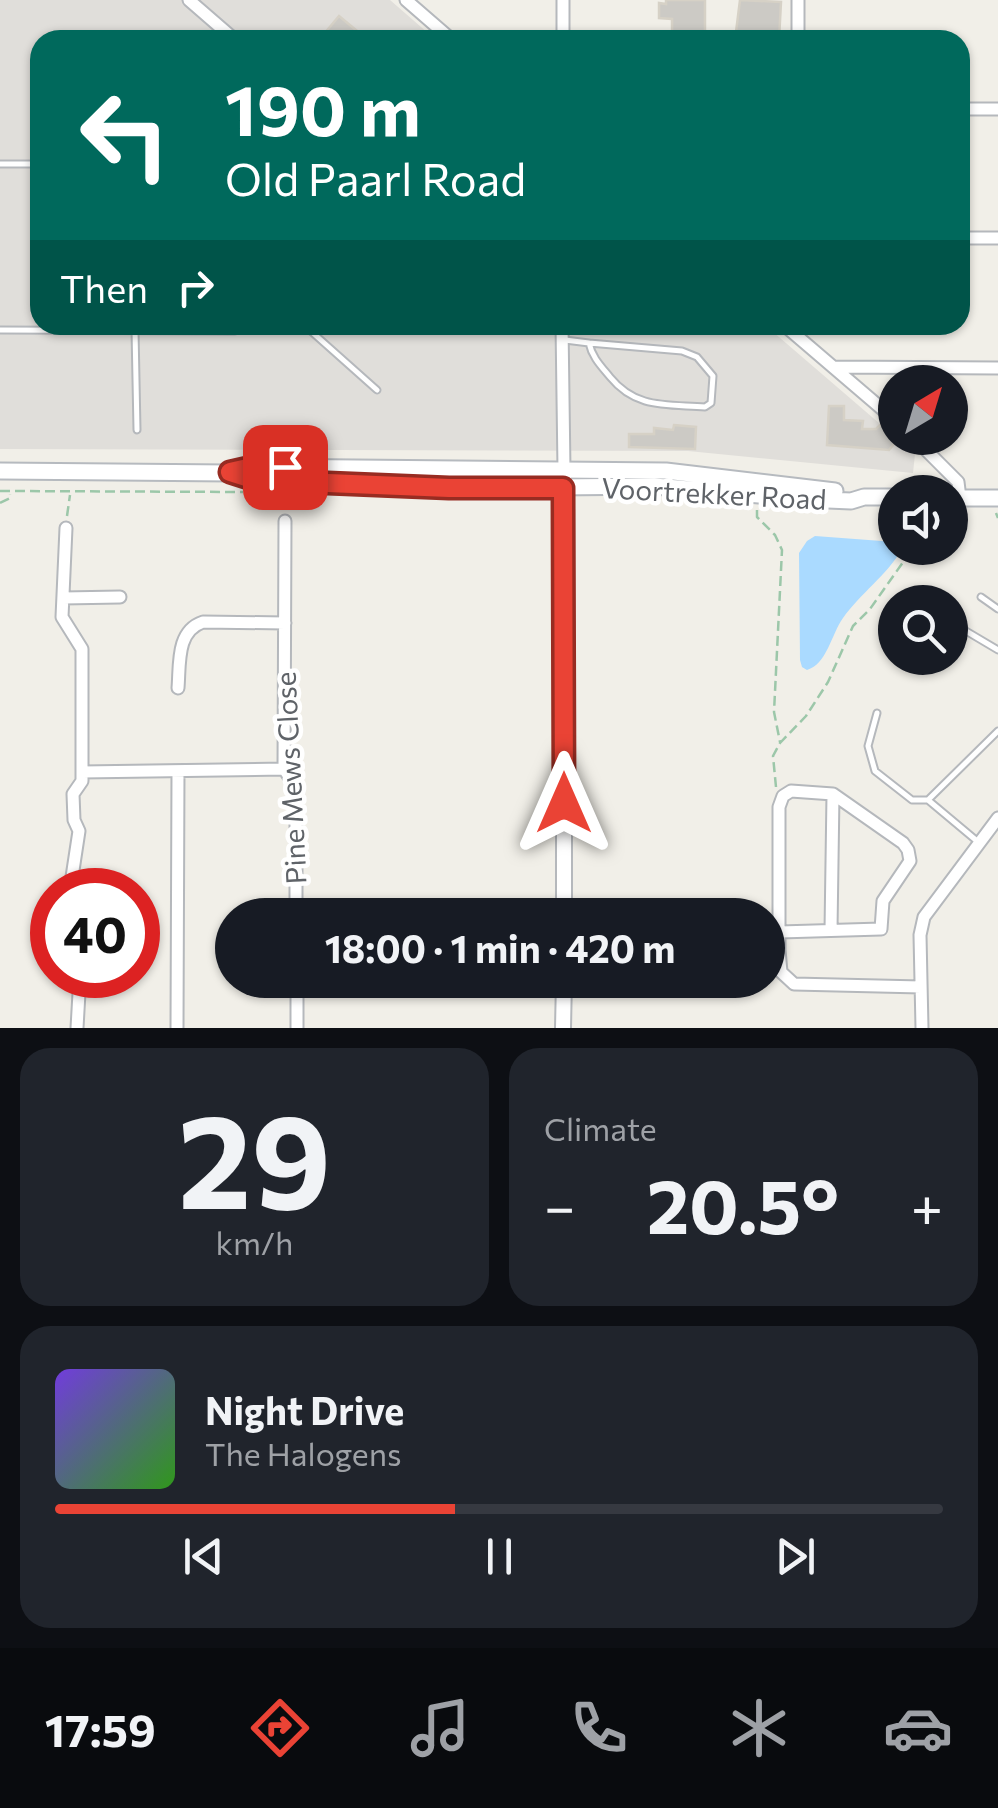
<!DOCTYPE html>
<html lang="en">
<head>
<meta charset="utf-8">
<style>
  body { margin:0; font-family:Commissioner,sans-serif; background:#20242c; color:#f1f3f6; height:100vh; display:flex; flex-direction:column; font-size:38px; white-space:nowrap }
  * { box-sizing:border-box; margin:0 }
  p { font-size:32px; color:#9ea1a6 }
  .icon { flex:none; width:55px; height:55px; fill:none; stroke:currentColor; stroke-width:2; stroke-linecap:round; stroke-linejoin:round }
  .map { position:relative; height:1028px; overflow:hidden }
  .sheet { display:flex; flex-direction:column; gap:20px; padding:20px; background:#0d0f14; flex:1 }
  .sheet>* { flex:none }
  .guide { position:absolute; left:30px; top:30px; width:940px; height:305px; border-radius:30px; box-shadow:0 2px 8px #0004; background:#00695c; color:#fff; overflow:hidden }
  .needle { width:65px; rotate:38deg }
  .tools { position:absolute; left:878px; top:365px; display:grid; gap:20px }
  .tools a { display:grid; place-items:center; width:90px; height:90px; border-radius:50%; background:#171b24; box-shadow:0 2px 8px #0004; font-size:50px }
  .speed { position:absolute; left:30px; top:868px; display:flex; gap:20px; font-size:50px; font-weight:700; text-align:center }
  .speed>* { display:grid; place-content:center; width:130px; height:130px; border-radius:50%; background:#171b24; box-shadow:0 2px 8px #0004; line-height:1 }
  .speed .limit { border:15px solid #d22; background:#fff; color:#111 }
  .pin { position:absolute; display:grid; place-items:center; width:85px; height:85px; color:#fff; margin:-42px; border-radius:20px; box-shadow:0 5px 15px #0006 }
  .me { position:absolute; width:110px; margin:-55px; rotate:0deg; stroke-linejoin:round; filter:drop-shadow(0 0 8px #0008) }
  .turn { display:flex; align-items:center; gap:35px; height:210px; padding:0 30px; font-size:45px }
  .turn .icon { width:130px; height:130px; stroke-width:2.5 }
  .turn b { display:block; font-size:70px; line-height:85px }
  .then { display:flex; align-items:center; height:95px; padding:0 30px; background:#0003; gap:20px; font-size:38px }
  .big { font-size:75px; font-weight:700; line-height:1.1 }
  .sheet .tile { flex:1; display:flex; flex-direction:column; justify-content:center; gap:15px; min-width:0; padding:0 35px; border-radius:30px; background:#20242c }
  .sheet .dial { align-items:center; gap:0 }
  .dial b { font-size:130px; line-height:1 }
  .song { display:flex; align-items:center; gap:30px }
  .cover { width:120px; height:120px; border-radius:15px; background:linear-gradient(135deg,hsl(260 70% 55%),hsl(110 70% 35%)) }
  .played { height:10px; border-radius:5px; background:linear-gradient(90deg,#ea4335 45%,#363941 45%) }
  .keys { display:flex; justify-content:space-around; direction:ltr }
  .heat { display:flex; justify-content:space-between; align-items:center; font-size:55px; direction:ltr }
  .sheet .tiles { flex:1; display:grid; gap:20px; grid-template-columns:1fr 1fr }
  .tile:last-child { grid-column:span 2 }
  .trip { position:absolute; left:215px; top:898px; width:570px; height:100px; border-radius:50px; background:#171b24; box-shadow:0 2px 8px #0004; font-weight:700; line-height:100px; text-align:center }
  .menu { display:flex; height:160px; justify-content:space-around; align-items:center; background:#090b0e; color:#9ea1a6 }
  .menu .icon { width:70px; height:70px }
  .menu .on { color:#ea4335 }
  .menu b { font-size:45px; color:#f1f3f6 }
  .map>svg:first-child { display:block }
  .industrial { fill:#e0deda }
  .water { fill:#aadaff }
  .building { fill:#cccac5; stroke:#d6d1c6; stroke-width:2.5 }
  .lines { fill:none; stroke-linecap:round; stroke-linejoin:round }
  .service-casing { stroke:#b5b8bc; stroke-width:9 }
  .minor-casing { stroke:#b5b8bc; stroke-width:15 }
  .tertiary-casing { stroke:#b5b8bc; stroke-width:18 }
  .secondary-casing { stroke:#b6babf; stroke-width:19 }
  .path { stroke:#9cc7a9; stroke-width:2.5; stroke-dasharray:10 5; stroke-linecap:butt }
  .service { stroke:#fff; stroke-width:5 }
  .minor { stroke:#fff; stroke-width:11 }
  .tertiary { stroke:#fff; stroke-width:14 }
  .secondary { stroke:#fff; stroke-width:15 }
  .route-casing { stroke:#982c22; stroke-width:25 }
  .route { stroke:#ea4335; stroke-width:18 }
  .labels { text-anchor:middle; dominant-baseline:central; stroke-width:9; stroke-linejoin:round; paint-order:stroke }
  .street-label { font-size:28px; fill:#5f6368; stroke:#fff }
</style>
</head>
<body>
<div class="map">
<svg width="998" height="1028" viewBox="0 0 998 1028">
  <rect width="100%" height="100%" fill="#f1efe8"/>
  <path class="industrial" d="M0,0h390l46,40h-396v285h725l150,129 -2,19 -225,-22 -688,-2z"/>
  <path class="water" d="M815,536l80,6v6l7,1c-15,26 -42,45 -59,69 -12,17 -16,46 -36,52l-5,-3 -2,-7 -1,-107 8,-12z"/>
  <path class="building" d="M666,0h39v35l-33,-1v-15l-13,-1v-15l7,1z
    M740,0l41,2 -2,38h-44z
    M339,16l29,24h-49z
    M829,406h15v14l19,1 -1,8h14l5,-5 18,14 -10,12 -62,-5z
    M674,425l22,2 -1,22 -66,-2v-13h25v-6l19,2z"/>
  <g class="lines">
    <g class="service-casing">
      <path id="service" d="M0,164h40
        M304,325l73,65
        M0,330l235,1 23,-6
        M135,330l2,100
        M565,340l24,3c3,14 12,23 21,34 26,32 56,27 95,30l6,-4 2,-27 -16,-19 -15,-6 -93,-8
        M981,597l17,12
        M966,631l32,19
        M877,713l-9,33 7,25 37,29h16l49,41
        M929,799l69,-68"/>
    </g>
    <g class="minor-casing">
      <path id="minor" d="M189,0l46,40
        M406,0l46,40
        M563,40v-40
        M798,40v-40
        M960,109h38
        M960,238h38
        M562,325l2,145
        M784,325l111,95
        M834,367l164,1
        M914,438l44,44 2,16
        M285,521l-1,248 12,18v128
        M66,528l-4,89 20,32v132l-9,13 1,26 5,11 -9,59
        M63,598l57,-1
        M178,688c2,-24 -2,-57 25,-66l82,1
        M82,772l202,-3
        M831,930l2,-136
        M780,932l101,-3 2,-28 27,-40 -2,-11 -5,-7 -70,-49 -42,-3 -8,5 -4,11v143l2,22 13,12 127,3
        M76,975l3,18 -2,35
        M297,980v48
        M177,1028l1,-257
        M922,1028l-2,-93 4,-18 74,-99"/>
    </g>
    <g class="tertiary-casing">
      <path id="tertiary" d="M564,915v-439
        M563,1028l1,-48"/>
    </g>
    <g class="secondary-casing">
      <path id="secondary" d="M0,471l230,2 25,7 194,8 205,-2 151,13 46,2 13,-4h31
        M231,472l21,-5 414,4 169,20
        M950,498h48"/>
    </g>
    <path class="path" d="M0,491l243,1
      M0,503l10,-5v-4
      M757,510v7l18,18 7,15 -8,162 6,30
      M996,513l2,5
      M67,516l3,-21
      M776,787l-3,-31 7,-13 26,-27 22,-34 25,-56 17,-17 43,-61"/>
    <use href="#service" class="service"/>
    <use href="#minor" class="minor"/>
    <use href="#tertiary" class="tertiary"/>
    <use href="#secondary" class="secondary"/>
  </g>
  <g class="lines">
    <g class="route-casing">
      <path id="route" d="M285,467h-33l-22,5 25,8 194,8h114l1,315"/>
    </g>
    <use href="#route" class="route"/>
  </g>
  <g class="labels">
    <g class="street-label">
      <text transform="translate(714 493) rotate(3)">Voortrekker Road</text>
      <text transform="translate(290 778) rotate(-93)">Pine Mews Close</text>
    </g>
  </g>
</svg>
<div class="tools">
<a><svg class="needle" viewBox="-14 -14 28 28"><path d="M0-13l5 13h-10z" fill="#e53935"/><path d="M0 13l5-13h-10z" fill="#9ea1a6"/></svg></a>
<a><svg class="icon" aria-label="sound" viewBox="0 0 24 24"><path d="M4 9h4l5-4v14l-5-4H4zM17 9q2 3 0 6"/></svg></a>
<a><svg class="icon" aria-label="search" viewBox="0 0 24 24"><circle cx="10" cy="10" r="6"/><path d="M15 15l6 6"/></svg></a>
</div>
<div class="speed"><div class="limit">40</div></div>
<div class="pin" style="left:285px;top:467px;background:#d93025"><svg class="icon" aria-label="arrive" viewBox="0 0 24 24"><path d="M6 21V4h12l-3 4 3 4H6"/></svg></div>
<svg class="me" style="left:564px;top:803px" viewBox="-20 -20 40 40"><path d="M0-17L14 15 0 8-14 15z" fill="#ea4335" stroke="#fff" stroke-width="4"/></svg>
<div class="trip">18:00 · 1 min · 420 m</div>
<div class="guide">
<div class="turn"><svg class="icon" aria-label="left" viewBox="0 0 24 24"><path d="M17 20v-9H6M10 6l-5 5 5 5"/></svg><div><b>190 m</b>Old Paarl Road</div></div>
<div class="then">Then<svg class="icon" aria-label="right" viewBox="0 0 24 24"><path d="M7 20v-9h11M14 6l5 5-5 5"/></svg></div>
</div>
</div>
<section class="sheet">
<div class="tiles">
<div class="tile dial"><b>29</b><p>km/h</p></div>
<div class="tile"><p>Climate</p>
<div class="heat"><a>−</a><b class="big">20.5°</b><a>+</a></div>
</div>
<div class="tile">
<div class="song"><i class="cover"></i><div><b>Night Drive</b><p>The Halogens</p></div></div>
<div class="played"></div>
<div class="keys"><svg class="icon" aria-label="previous" viewBox="0 0 24 24"><path d="M18 5L8 12l10 7zM5 5v14"/></svg><svg class="icon" aria-label="pause" viewBox="0 0 24 24"><path d="M8 5v14M16 5v14"/></svg><svg class="icon" aria-label="next" viewBox="0 0 24 24"><path d="M6 5l10 7-10 7zM19 5v14"/></svg></div>
</div>
</div>
</section>
<nav class="menu">
<b>17:59</b>
<svg class="icon on" aria-label="directions" viewBox="0 0 24 24"><path d="M12 3l9 9-9 9-9-9zM9 14v-3h6M13 9l2 2-2 2"/></svg>
<svg class="icon" aria-label="music" viewBox="0 0 24 24"><path d="M9 18V5l10-2v13"/><circle cx="6" cy="18" r="3"/><circle cx="16" cy="16" r="3"/></svg>
<svg class="icon" aria-label="phone" viewBox="0 0 24 24"><path d="M5 4h4l2 5-3 2q2 4 5 5l2-3 5 2v4C11 20 4 13 5 4z"/></svg>
<svg class="icon" aria-label="climate" viewBox="0 0 24 24"><path d="M12 3v18M4 7l16 10M4 17L20 7"/></svg>
<svg class="icon" aria-label="car" viewBox="0 0 24 24"><path d="M5 17H2v-5l4-1 3-4h7l3 4 3 1v5h-3M9 17h6M6 11h13"/><circle cx="7" cy="17" r="2"/><circle cx="17" cy="17" r="2"/></svg>
</nav>
</body>
</html>
